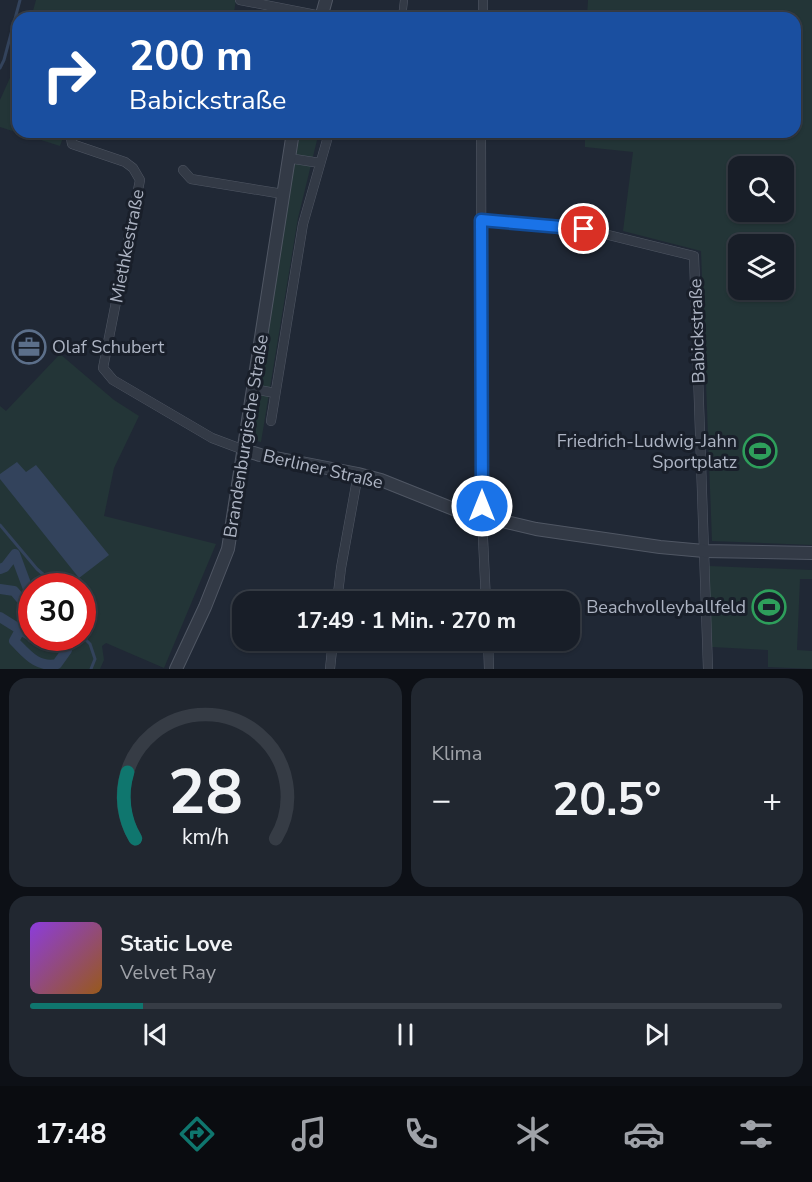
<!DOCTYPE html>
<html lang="de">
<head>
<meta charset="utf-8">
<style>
  body { margin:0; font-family:"Nunito Sans",sans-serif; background:#212730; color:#f1f3f6; height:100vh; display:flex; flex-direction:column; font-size:22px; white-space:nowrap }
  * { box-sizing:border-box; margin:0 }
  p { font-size:20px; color:#9fa2a8 }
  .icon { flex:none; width:33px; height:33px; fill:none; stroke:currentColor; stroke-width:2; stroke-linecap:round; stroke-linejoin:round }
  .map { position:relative; height:669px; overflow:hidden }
  .side { display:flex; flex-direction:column; gap:9px; padding:9px; background:#0d1016; flex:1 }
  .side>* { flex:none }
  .top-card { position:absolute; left:12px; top:12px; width:789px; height:126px; border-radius:18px; box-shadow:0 2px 4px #0004,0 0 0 2px #363c45; background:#1a4fa0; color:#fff; overflow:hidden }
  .fabs { position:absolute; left:728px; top:156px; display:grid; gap:12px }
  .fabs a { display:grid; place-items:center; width:66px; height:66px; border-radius:12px; background:#181e28; box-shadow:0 2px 4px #0004,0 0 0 2px #363c45; font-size:30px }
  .speed { position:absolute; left:18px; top:573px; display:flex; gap:12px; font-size:30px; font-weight:700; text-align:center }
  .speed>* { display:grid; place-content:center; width:78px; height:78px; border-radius:50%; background:#181e28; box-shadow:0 2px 4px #0004,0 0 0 2px #363c45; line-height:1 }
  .speed .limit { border:9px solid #d22; background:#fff; color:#111 }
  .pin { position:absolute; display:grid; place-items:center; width:51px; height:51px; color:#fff; margin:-26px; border:3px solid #fff; border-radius:50%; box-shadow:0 2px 6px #0007 }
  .me { position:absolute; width:66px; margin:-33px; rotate:0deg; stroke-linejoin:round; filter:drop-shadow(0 0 4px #0008) }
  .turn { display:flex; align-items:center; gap:21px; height:126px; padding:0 18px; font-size:27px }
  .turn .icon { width:78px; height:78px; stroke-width:2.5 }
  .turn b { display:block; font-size:42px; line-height:51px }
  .big { font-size:45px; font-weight:700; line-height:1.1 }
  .side .widget { flex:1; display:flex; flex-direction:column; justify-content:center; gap:9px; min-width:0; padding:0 21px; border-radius:18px; background:#212730 }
  .side .dial { align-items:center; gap:0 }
  .dial svg { height:156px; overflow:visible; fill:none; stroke:#363c45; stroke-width:7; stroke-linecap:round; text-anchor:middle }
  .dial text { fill:#f1f3f6; stroke:none }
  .song { display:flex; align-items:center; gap:18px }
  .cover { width:72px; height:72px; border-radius:9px; background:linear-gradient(135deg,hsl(270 70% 55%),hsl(30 70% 35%)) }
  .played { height:6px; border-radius:3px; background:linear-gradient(90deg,#0f766e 15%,#363c45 15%) }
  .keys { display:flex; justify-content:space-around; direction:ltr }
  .heat { display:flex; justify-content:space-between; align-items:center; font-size:33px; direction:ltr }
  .side .tiles { flex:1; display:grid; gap:9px; grid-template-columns:1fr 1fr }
  .widget:last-child { grid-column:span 2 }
  .trip { position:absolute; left:232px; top:591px; width:348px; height:60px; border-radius:18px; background:#181e28; box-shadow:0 2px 4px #0004,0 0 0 2px #363c45; font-weight:700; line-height:60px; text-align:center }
  .dock { display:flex; height:96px; justify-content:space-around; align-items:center; background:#0a0c10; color:#9fa2a8 }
  .dock .icon { width:42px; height:42px }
  .dock .selected { color:#0f766e }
  .dock b { font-size:27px; color:#f1f3f6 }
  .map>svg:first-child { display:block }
  .green { fill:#233537; fill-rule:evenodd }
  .water { fill:#33435c }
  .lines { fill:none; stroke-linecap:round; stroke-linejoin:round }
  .stream { stroke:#33435c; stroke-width:3 }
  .canal { stroke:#33435c; stroke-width:10 }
  .pedestrian-casing { stroke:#505764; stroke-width:8 }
  .minor-casing { stroke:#505764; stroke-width:10 }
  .tertiary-casing { stroke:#505764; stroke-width:14 }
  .pedestrian { stroke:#333a46; stroke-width:7 }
  .minor { stroke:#333a46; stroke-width:9 }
  .tertiary { stroke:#333a46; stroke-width:12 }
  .route-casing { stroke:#114b97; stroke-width:15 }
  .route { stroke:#1a73e8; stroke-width:10 }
  .labels { text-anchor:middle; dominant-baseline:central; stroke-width:6; stroke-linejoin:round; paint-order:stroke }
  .street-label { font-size:18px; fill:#adb4c3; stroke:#191f2a }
  .poi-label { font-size:18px; fill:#adb4c3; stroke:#191f2a; text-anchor:end }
</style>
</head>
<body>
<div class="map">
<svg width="812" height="669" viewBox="0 0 812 669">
  <rect width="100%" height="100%" fill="#202835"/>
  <path class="green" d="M36,0h200l-3,18h-202z
    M588,0h224v545l-100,-4 -11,-290 -78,-20 10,-79 -48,-5v-15h210v-114h-208zM738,166h45v46h-45zM738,244h45v46h-45z
    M18,60v72h47l-5,14 -60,-19v-27z
    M301,132h18l-21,86 -37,224 -10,-2 36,-248z
    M60,354l54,46 25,16 -25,52 -10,48 112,28 -52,124 -58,-25 -4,3 2,14 -4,9h-100v-263l6,5zM32,586h50v52h-50z
    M709,566l103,4v9h-12l-3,71 15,1v18l-44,-2v-17l-56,-3z"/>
  <path class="water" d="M17,462l9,10 10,-7 73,90 -30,23 -79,-99v-5z"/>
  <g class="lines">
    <path class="stream" d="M0,68l4,-8 16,-60
      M0,525l37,44 20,17
      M82,636l8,8 5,15 -4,10"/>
    <path class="canal" d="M0,569l5,-2 10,-13 13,35 4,3
      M0,589l14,2 18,21
      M0,617l32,20
      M20,630l-6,11c13,13 23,27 43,23l10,-14 -4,-12
      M32,638l10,6 7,-3v-3"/>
    <g class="pedestrian-casing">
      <path id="pedestrian" d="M402,18l2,-18"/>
    </g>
    <g class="minor-casing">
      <path id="minor" d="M240,0l81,16
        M483,18v-18
        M70,132l2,12 53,18 8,6 7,12 -37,188 10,12 99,58 32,12
        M481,132l1,385 4,85
        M288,158l32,5
        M183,170l8,9 92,15
        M481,220l103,9 110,27 14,413
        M253,389l22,4
        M271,421l32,-197 24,-84
        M337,602l4,-34 17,-94
        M488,640l1,29
        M330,669l3,-29"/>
    </g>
    <g class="tertiary-casing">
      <path id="tertiary" d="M321,18l5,-18
        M244,450l16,5 98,19 23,6 75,30 80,19 124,18 44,4 108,2
        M176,669l29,-62 23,-58 65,-417"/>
    </g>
    <use href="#pedestrian" class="pedestrian"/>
    <use href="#minor" class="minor"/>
    <use href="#tertiary" class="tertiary"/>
  </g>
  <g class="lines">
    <g class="route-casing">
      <path id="route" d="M482,506l-1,-286 103,9"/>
    </g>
    <use href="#route" class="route"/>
  </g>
  <defs>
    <g id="office-ring" transform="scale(1.725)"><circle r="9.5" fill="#191f2a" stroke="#5c6f8a" stroke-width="1.5"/><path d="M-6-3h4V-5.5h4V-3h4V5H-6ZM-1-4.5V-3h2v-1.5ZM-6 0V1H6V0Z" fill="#5c6f8a"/></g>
    <g id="stadium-ring" transform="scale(1.725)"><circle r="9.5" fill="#191f2a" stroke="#2e9e5b" stroke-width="1.5"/><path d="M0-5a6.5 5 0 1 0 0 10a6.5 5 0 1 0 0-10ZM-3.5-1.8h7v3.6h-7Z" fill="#2e9e5b"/></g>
  </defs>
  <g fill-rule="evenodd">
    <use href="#office-ring" x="29" y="347"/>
    <use href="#stadium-ring" x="760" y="451"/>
    <use href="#stadium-ring" x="769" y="607"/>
  </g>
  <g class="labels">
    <g class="street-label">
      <text transform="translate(127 246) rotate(-79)">Miethkestraße</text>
      <text transform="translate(697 331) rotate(-92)">Babickstraße</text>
      <text transform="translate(246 436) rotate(-81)">Brandenburgische Straße</text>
      <text transform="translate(323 469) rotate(13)">Berliner Straße</text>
    </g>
    <g class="poi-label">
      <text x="52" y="347" text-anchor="start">Olaf Schubert</text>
      <text x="737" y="441">Friedrich-Ludwig-Jahn<tspan x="737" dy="21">Sportplatz</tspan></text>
      <text x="746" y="607">Beachvolleyballfeld</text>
    </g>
  </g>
</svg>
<div class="fabs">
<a><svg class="icon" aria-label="search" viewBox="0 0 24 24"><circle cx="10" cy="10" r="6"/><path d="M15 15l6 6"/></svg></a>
<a><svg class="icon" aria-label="layers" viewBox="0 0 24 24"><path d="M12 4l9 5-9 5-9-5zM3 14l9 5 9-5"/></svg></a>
</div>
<div class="speed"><div class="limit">30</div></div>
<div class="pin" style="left:584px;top:229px;background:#d93025"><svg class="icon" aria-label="arrive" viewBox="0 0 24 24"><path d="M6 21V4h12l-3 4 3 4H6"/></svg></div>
<svg class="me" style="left:482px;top:506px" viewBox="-20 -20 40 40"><circle r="17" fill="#1a73e8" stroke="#fff" stroke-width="3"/><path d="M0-11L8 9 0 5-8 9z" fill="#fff"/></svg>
<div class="trip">17:49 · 1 Min. · 270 m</div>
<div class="top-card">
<div class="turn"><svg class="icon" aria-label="right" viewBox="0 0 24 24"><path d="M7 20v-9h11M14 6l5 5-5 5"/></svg><div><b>200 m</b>Babickstraße</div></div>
</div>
</div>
<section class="side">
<div class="tiles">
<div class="widget dial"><svg viewBox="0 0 100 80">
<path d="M14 69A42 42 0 1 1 86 69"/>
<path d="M14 69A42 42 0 0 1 10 35" stroke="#0f766e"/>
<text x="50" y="56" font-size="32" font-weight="700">28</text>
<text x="50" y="72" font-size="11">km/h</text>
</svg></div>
<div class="widget"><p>Klima</p>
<div class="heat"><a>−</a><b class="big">20.5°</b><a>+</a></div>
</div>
<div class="widget">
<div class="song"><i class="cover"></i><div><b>Static Love</b><p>Velvet Ray</p></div></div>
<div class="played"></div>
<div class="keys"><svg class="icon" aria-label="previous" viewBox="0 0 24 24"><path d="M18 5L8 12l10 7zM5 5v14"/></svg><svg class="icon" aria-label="pause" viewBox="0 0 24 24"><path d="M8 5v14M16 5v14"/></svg><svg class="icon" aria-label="next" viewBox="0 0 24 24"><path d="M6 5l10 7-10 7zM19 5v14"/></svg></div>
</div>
</div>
</section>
<nav class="dock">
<b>17:48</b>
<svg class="icon selected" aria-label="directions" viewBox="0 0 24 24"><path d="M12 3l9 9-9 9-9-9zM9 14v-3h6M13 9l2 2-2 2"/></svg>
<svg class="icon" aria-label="music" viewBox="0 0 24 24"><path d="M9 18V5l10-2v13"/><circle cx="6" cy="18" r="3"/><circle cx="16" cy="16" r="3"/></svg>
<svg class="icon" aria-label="phone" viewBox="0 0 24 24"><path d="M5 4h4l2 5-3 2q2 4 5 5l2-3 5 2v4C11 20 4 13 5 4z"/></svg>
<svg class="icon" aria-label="climate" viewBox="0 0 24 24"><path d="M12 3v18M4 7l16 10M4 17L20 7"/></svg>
<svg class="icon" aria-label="car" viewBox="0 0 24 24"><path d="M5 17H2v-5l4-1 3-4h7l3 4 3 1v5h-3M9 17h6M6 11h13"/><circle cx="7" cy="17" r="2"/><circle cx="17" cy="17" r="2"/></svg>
<svg class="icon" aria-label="filters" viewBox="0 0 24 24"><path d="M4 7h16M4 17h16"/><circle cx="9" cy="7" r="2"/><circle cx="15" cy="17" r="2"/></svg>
</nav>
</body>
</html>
